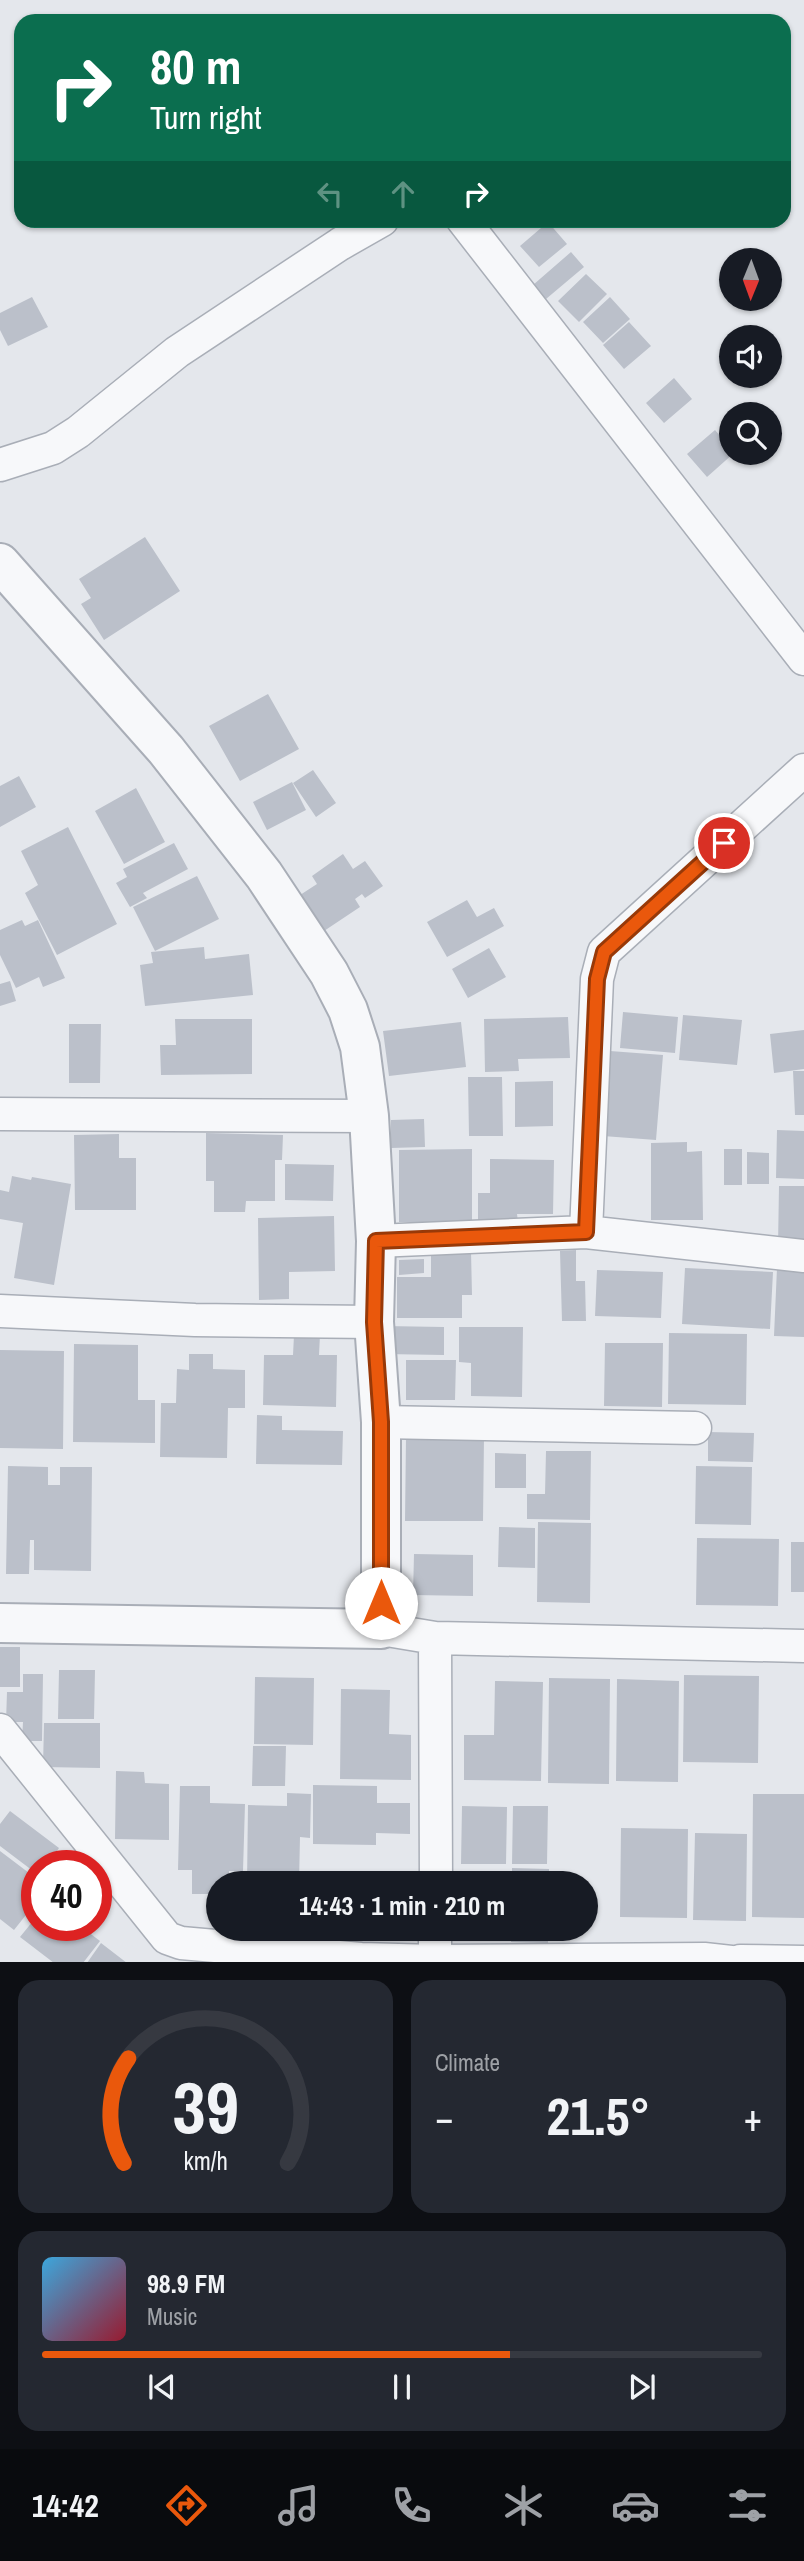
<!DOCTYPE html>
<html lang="en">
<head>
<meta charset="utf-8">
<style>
  body { margin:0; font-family:"Archivo Narrow",sans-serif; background:#242831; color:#f1f3f6; height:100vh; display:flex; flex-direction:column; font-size:26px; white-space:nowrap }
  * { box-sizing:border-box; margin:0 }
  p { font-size:23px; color:#9ea1a6 }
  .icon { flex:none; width:38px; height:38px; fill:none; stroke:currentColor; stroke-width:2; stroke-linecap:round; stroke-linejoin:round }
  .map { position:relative; height:1962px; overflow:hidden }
  .side { display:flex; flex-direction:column; gap:18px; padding:18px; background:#0d0f14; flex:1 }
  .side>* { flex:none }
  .guide { position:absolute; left:14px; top:14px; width:777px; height:214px; border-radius:21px; box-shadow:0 2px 5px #0004; background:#0b6e4f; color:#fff; overflow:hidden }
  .needle { width:46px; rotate:181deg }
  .fabs { position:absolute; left:719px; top:248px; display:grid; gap:14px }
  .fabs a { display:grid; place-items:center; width:63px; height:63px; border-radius:50%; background:#171b24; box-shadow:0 2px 5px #0004; font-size:35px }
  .speed { position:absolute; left:21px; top:1850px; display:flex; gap:14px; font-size:35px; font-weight:700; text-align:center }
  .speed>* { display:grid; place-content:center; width:91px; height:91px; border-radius:50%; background:#171b24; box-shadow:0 2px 5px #0004; line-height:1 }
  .speed .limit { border:10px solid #d22; background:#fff; color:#111 }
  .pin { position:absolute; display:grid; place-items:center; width:60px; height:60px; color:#fff; margin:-30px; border:4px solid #fff; border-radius:50%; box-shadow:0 2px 7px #0007 }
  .me { position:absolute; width:77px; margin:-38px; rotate:0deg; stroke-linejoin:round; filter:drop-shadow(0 0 5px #0008) }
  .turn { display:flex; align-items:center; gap:24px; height:147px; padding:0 21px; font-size:32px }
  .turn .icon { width:91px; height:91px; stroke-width:2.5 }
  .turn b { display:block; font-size:49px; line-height:60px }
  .lanes { display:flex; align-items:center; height:66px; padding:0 21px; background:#0003; justify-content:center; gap:35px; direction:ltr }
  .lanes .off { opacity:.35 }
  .big { font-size:52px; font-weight:800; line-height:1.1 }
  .side .card { flex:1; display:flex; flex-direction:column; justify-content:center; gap:10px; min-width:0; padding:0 24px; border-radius:21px; background:#242831 }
  .side .dial { align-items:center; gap:0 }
  .dial svg { height:182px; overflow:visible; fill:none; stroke:#363941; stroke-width:7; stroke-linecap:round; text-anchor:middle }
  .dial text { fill:#f1f3f6; stroke:none }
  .song { display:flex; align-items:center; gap:21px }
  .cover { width:84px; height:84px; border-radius:10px; background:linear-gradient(135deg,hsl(200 70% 55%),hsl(350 70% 35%)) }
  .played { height:7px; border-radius:4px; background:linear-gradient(90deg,#ea580c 65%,#363941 65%) }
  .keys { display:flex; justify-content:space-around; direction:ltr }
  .heat { display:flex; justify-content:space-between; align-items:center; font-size:38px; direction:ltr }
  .side .tiles { flex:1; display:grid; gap:18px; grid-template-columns:1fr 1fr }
  .card:last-child { grid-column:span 2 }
  .trip { position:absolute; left:206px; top:1871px; width:392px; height:70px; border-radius:35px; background:#171b24; box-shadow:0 2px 5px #0004; font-weight:800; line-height:70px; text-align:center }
  .menu { display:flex; height:112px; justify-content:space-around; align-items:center; background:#090b0e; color:#9ea1a6 }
  .menu .icon { width:49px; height:49px }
  .menu .active { color:#ea580c }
  .menu b { font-size:32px; color:#f1f3f6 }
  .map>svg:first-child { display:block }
  .building { fill:#bbc0ca }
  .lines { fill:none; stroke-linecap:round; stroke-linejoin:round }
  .minor-casing { stroke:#a9aeb7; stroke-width:35 }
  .tertiary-casing { stroke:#a9aeb7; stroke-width:42 }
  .minor { stroke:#f7f8fa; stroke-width:32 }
  .tertiary { stroke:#f7f8fa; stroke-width:38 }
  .route-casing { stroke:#983908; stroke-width:18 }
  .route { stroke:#ea580c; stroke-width:12 }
</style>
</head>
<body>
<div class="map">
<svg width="804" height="1963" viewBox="0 0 804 1963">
  <rect width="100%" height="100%" fill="#e4e7ec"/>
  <path class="building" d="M548,222l19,22 -28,23 -19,-21z
    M571,252l13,15 -38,32 -13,-14z
    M586,274l21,20 -28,28 -21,-21z
    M32,297l16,30 -40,19 -8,-16v-17z
    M610,297l20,22 -27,24 -20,-21z
    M629,322l22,24 -27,23 -21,-24z
    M674,378l18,21 -28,24 -18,-20z
    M715,430l17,20v3h2l-27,24 -20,-23z
    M145,537l35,54 -76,49 -23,-36 10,-6 -12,-19z
    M268,694l31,55 -59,32 -31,-55z
    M313,770l23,33 -20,14 -23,-34z
    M19,776l17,31 -36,20v-41z
    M292,782l14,28 -39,20 -14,-28z
    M136,788l29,54 -41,22 -29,-53z
    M68,827l49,97 -60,31 -32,-62 13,-8 -17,-34z
    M174,843l14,26 -45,24 4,5 -17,9 -14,-24 11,-6 -4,-8z
    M343,854l10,15 12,-8 18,25 -18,12 -3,-4 -7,5 5,8 -39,26 -24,-36 20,-13 -5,-8z
    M197,876l22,43 -64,32 -22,-44z
    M467,900l10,17 17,-9 10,18 -57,31 -20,-35z
    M22,920l3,6 13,-6 27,58 -22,9 -4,-10 -23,11 -16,-33v-25z
    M204,947l1,12 44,-5 4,41 -108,11 -5,-41 13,-2 -2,-11z
    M489,948l17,29 -38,21 -16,-29z
    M10,981l6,20 -16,5v-22z
    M623,1012l55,5 -3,36 -55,-5z
    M683,1015l59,5 -5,45 -58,-5z
    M568,1017l2,41 -52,1 1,12 -34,1 -1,-53z
    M175,1019h77v55l-91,1 -1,-30h16z
    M461,1022l5,45 -77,9 -6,-45z
    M69,1024h32l-1,59h-31z
    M804,1030v39l-30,4 -4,-39z
    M610,1051l53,4 -7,85 -53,-4z
    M793,1071h11v44h-9z
    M468,1077h34l1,59h-34z
    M553,1081v45l-38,1v-45z
    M424,1119l1,28 -34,1v-28z
    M777,1130l27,1v48l-28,-1z
    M206,1133l77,2 -1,25h-7v41h-29l-1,11h-31v-31h-8z
    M119,1134v24h17v52h-61l-1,-75z
    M687,1142v10l15,-1 1,69h-52v-77z
    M472,1149v73h-73v-72z
    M724,1149h18v36h-18z
    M747,1152l22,1v31h-22z
    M490,1159l64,1 -1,54h-36l1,8 -40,-1v-28h12z
    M285,1164l49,1 -1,36 -48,-1z
    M12,1176l19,4 1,-3 39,7 -17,101 -40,-7 9,-55 -23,-4v-29l9,2z
    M779,1186h25v61l-26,-1z
    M334,1216l1,55 -46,1v27l-30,1 -1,-82z
    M576,1250v31h9l1,40h-24l-2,-70z
    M431,1251h40l1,44h-10v23h-65v-41h34z
    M424,1259v14l-25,2v-15z
    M685,1268l88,4 -3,57 -88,-5z
    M777,1268l27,1v68l-30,-1z
    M597,1270l66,2 -2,46 -66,-2z
    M384,1326l60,1v28l-60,-1z
    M459,1327h64l-1,70 -51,-1v-33l-12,-1z
    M669,1333l78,1 -1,71 -78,-1z
    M294,1335h26l-1,20h18l-1,52 -73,-2 1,-50h29z
    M605,1343h58l-1,64 -58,-1z
    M74,1344l64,1v55h17v43l-82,-1z
    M0,1350l64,1 -1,98 -63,-1z
    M189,1354h24v15l32,1v38h-17l-1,50 -67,-1 1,-54h15l1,-34 12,1z
    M406,1360h50l-1,40h-49z
    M257,1415l25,1v14l61,1 -1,34 -86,-1z
    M708,1432l46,1 -1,29 -45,-1z
    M406,1437h78l-1,84h-78z
    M546,1451h45l-1,69 -63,-1v-25h18z
    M495,1453l31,1v34h-31z
    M8,1466l40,1v18h12v-18h32l-1,104 -57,-1v-30h-4l-1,34h-23z
    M696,1466l56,1 -1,58 -56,-1z
    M538,1522l53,1 -1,80 -53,-1z
    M499,1527l36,1v40l-37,-1z
    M697,1538l82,1 -1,67 -82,-1z
    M791,1542h13v50h-13z
    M414,1554l59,1v41l-60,-1z
    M0,1647h20v40h-20z
    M59,1670h36l-1,49h-36z
    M23,1674h20l-1,67h-20l1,-19h-17l1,-30h16z
    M684,1675l75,1 -1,87 -75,-1z
    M255,1677l59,1 -1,67 -59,-1z
    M549,1678l61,1 -1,105 -61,-1z
    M617,1679l62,2 -1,101 -62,-1z
    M495,1681l48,1 -2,99 -77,-1v-45h30z
    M341,1689l49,1 -1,44 22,1v45l-71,-1z
    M44,1723h56v45l-57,-1z
    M253,1746h33l-1,40h-33z
    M116,1771l28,1 1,11 24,1v56l-54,-1z
    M313,1785l64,1v17h33v31l-34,-1v12l-63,-1z
    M180,1786h30v17l35,1 -2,67h-14v12h-10v11h-27v-24h-14z
    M287,1793l24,1 -1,44 -10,-1 -1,46h-52l1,-78 39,1z
    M753,1794h51v124l-52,-1z
    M462,1806l45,1 -1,57h-45z
    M513,1806h35l-1,58h-35z
    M10,1811l49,37 -13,18h-9v8l-37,-28v-22z
    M621,1828l67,1 -1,89 -67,-1z
    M695,1833l52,1 -1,87 -53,-1z
    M0,1851l37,28v22l-23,29 -14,-11z
    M512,1868l37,1v14h-37z
    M37,1916v9h42l21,16 -17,22h-29l-34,-26z
    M511,1928h37v15l-37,-1z
    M101,1943l26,20h-40z"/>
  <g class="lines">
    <g class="minor-casing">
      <path id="minor" d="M463,220l341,439
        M0,465l53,-17 25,-16 99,-80 163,-108 42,-24
        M0,1114l369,2
        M586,1232l11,-253 7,-27 200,-182
        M376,1241l210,-9 218,24
        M0,1311l195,9 179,2
        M381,1422l314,6
        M381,1629l54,9 1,245
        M435,1638l369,8
        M0,1730l167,208 14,5 180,16 74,2 269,-2 36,4
        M435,1961v-33
        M740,1961l64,1"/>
    </g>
    <g class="tertiary-casing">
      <path id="tertiary" d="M0,563l166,187 98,125 65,98 19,37 12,37 9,69 7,125 -2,81 7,100v207l-381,-6"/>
    </g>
    <use href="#minor" class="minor"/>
    <use href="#tertiary" class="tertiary"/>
  </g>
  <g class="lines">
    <g class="route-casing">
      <path id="route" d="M381,1603v-181l-7,-100 2,-81 210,-9 11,-253 7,-27 120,-109"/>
    </g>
    <use href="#route" class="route"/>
  </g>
</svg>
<div class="fabs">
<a><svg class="needle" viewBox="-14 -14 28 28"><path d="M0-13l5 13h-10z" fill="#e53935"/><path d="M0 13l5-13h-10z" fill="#9ea1a6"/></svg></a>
<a><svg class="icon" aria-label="sound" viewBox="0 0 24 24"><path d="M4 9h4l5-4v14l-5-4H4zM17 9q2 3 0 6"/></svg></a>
<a><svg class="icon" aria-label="search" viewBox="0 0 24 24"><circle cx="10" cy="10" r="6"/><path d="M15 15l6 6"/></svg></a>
</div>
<div class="speed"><div class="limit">40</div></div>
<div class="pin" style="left:724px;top:843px;background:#d93025"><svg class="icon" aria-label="arrive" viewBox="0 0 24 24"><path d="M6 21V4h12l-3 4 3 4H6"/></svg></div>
<svg class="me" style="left:381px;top:1603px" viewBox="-20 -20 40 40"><circle r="19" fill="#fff"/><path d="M0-13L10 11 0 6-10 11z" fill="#ea580c"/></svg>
<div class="trip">14:43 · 1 min · 210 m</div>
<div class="guide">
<div class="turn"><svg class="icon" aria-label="right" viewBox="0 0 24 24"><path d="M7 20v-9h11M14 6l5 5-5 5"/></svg><div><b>80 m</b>Turn right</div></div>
<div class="lanes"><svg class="icon off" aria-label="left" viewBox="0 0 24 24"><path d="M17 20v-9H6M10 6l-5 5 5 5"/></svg><svg class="icon off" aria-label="ahead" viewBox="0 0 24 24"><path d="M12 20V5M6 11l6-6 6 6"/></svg><svg class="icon" aria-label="right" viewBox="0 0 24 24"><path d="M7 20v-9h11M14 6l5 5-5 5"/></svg></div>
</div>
</div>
<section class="side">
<div class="tiles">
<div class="card dial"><svg viewBox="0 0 100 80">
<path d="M14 69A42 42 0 1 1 86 69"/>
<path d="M14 69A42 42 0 0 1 16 23" stroke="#ea580c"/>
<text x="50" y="56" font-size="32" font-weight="700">39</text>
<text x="50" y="72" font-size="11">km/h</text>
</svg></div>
<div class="card"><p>Climate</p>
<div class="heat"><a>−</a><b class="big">21.5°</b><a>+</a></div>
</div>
<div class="card">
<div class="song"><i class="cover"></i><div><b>98.9 FM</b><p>Music</p></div></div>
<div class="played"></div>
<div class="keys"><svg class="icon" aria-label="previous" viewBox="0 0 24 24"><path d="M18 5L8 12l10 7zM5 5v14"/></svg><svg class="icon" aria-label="pause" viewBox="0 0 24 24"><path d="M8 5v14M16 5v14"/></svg><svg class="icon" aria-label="next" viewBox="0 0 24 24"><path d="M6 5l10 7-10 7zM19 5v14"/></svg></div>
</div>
</div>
</section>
<nav class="menu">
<b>14:42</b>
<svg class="icon active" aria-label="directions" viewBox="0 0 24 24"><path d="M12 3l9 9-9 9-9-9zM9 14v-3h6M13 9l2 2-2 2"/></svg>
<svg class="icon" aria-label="music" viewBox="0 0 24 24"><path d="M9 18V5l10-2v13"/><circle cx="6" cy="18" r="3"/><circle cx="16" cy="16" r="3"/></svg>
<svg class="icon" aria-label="phone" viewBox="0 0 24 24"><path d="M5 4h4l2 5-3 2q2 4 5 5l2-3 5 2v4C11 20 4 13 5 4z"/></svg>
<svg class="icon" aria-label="climate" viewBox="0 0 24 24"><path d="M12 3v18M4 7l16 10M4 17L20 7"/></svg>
<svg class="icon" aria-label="car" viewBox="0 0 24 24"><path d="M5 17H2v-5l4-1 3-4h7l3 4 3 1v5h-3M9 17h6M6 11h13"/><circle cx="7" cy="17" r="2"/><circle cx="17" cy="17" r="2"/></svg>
<svg class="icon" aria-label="filters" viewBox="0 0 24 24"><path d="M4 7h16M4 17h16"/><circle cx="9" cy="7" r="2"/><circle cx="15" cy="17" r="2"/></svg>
</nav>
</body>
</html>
